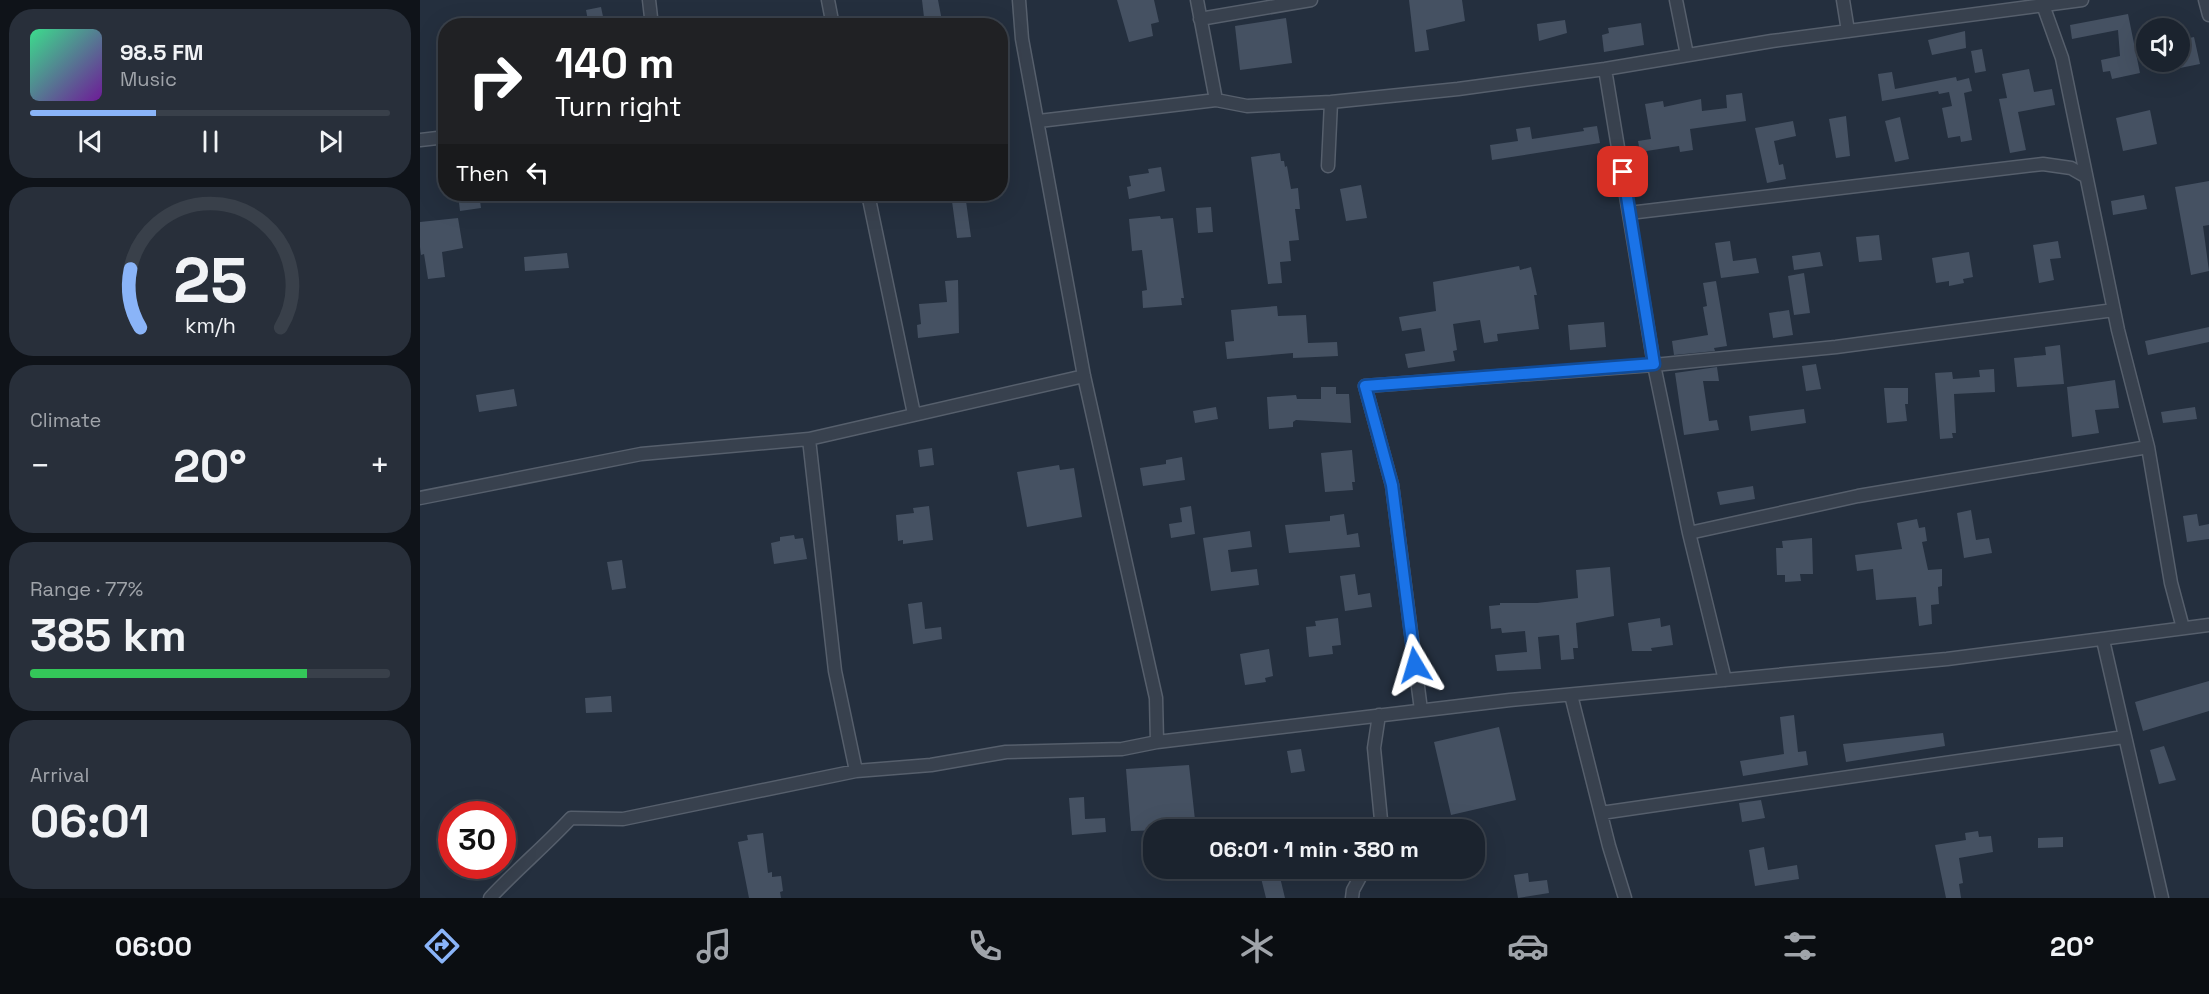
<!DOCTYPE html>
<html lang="en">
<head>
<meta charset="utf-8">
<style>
  body { margin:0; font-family:"Space Grotesk",sans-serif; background:#282f3a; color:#f1f3f6; height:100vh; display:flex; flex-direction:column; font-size:22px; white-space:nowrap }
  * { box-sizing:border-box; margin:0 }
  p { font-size:20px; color:#a0a4aa }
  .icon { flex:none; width:33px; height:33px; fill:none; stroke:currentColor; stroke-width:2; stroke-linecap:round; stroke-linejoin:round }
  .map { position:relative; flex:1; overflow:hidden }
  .panel { display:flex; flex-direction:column; gap:9px; padding:9px; background:#0f1319; width:420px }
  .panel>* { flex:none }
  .banner { position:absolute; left:18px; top:18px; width:570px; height:183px; border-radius:24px; box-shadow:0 6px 24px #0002,0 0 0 2px #39404a; background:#202124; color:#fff; overflow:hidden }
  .tools { position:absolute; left:1716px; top:18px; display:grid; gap:12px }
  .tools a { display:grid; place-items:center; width:54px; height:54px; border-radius:50%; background:#1b232e; box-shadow:0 6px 24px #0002,0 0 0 2px #39404a; font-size:30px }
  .speed { position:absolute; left:18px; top:801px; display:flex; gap:12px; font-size:30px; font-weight:700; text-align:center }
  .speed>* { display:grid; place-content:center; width:78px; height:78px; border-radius:50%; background:#1b232e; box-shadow:0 6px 24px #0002,0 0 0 2px #39404a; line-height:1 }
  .speed .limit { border:9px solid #d22; background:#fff; color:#111 }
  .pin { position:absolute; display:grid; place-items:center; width:51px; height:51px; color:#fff; margin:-26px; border-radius:12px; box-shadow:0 3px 9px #0006 }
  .me { position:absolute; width:66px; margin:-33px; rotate:353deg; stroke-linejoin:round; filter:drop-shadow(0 0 4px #0008) }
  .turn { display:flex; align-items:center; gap:21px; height:126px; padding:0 18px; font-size:27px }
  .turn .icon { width:78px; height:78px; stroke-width:2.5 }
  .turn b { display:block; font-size:42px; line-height:51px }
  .then { display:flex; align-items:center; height:57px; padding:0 18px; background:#0003; gap:12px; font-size:22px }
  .big { font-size:45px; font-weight:600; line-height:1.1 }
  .panel .tile { flex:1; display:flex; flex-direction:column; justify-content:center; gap:9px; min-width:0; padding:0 21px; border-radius:24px; background:#282f3a }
  .panel .dial { align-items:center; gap:0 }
  .dial svg { height:156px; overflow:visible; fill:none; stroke:#39404a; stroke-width:7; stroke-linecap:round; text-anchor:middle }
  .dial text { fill:#f1f3f6; stroke:none }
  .song { display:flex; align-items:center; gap:18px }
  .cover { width:72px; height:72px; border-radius:9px; background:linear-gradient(135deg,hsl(150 70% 55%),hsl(280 70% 35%)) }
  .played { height:6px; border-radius:3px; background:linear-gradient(90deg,#8ab4f8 35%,#39404a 35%) }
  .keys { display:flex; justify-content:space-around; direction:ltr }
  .heat { display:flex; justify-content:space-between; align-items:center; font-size:33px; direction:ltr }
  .charge { height:9px; border-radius:4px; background:linear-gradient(90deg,#34c759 77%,#39404a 0) }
  .trip { position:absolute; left:723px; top:819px; width:342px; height:60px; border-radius:24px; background:#1b232e; box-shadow:0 6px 24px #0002,0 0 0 2px #39404a; font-weight:600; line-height:60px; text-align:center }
  .tab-bar { display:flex; height:96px; justify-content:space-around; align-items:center; background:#0b0e12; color:#a0a4aa }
  .tab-bar .icon { width:42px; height:42px }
  .tab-bar .current { color:#8ab4f8 }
  .tab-bar b { font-size:27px; color:#f1f3f6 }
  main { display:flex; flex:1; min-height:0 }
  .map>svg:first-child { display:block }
  .building { fill:#455162 }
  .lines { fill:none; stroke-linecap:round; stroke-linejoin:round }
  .street-casing { stroke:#565f6c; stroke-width:15 }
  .street { stroke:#38414e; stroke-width:12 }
  .route-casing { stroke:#114b97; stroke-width:15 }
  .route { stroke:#1a73e8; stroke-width:10 }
</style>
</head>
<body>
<main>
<section class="panel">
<div class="tile">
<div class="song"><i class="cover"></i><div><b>98.5 FM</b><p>Music</p></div></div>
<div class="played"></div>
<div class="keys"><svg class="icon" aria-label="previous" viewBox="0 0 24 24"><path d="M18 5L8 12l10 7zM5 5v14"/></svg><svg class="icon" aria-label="pause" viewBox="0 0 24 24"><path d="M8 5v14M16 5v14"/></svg><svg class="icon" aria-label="next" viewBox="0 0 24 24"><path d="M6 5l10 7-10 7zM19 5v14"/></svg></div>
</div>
<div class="tile dial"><svg viewBox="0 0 100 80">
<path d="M14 69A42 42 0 1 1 86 69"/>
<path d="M14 69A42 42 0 0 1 9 39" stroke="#8ab4f8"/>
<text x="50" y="56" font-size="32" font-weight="700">25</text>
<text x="50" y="72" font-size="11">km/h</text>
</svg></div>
<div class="tile"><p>Climate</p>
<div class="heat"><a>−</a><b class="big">20°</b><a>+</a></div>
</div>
<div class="tile"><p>Range · 77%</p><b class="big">385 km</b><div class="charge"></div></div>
<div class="tile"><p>Arrival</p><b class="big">06:01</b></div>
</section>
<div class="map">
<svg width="1789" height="898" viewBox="0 0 1789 898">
  <rect width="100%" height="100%" fill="#242f3e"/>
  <path class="building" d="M502,0h16l5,26h-18z
    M697,0h37l5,22 -8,2 2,12 -24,6z
    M989,0h53l3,21 -39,9 3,20 -14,2z
    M181,7l4,19h-16l-3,-16z
    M1708,14l12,59 -28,6 -2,-8 -7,1 -2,-12 19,-4 -2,-26 -46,9 -2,-14z
    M866,18l6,45 -52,7 -5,-44z
    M1145,20l2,13 -28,8 -2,-17z
    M1221,23l3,22 -40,7 -2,-17 7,-2 -1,-5z
    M1545,31l1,17 -34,7 -4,-15z
    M1774,37l6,27 -20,4v-28z
    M1562,49l4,22 -11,2 -4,-22z
    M1609,69l5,23 18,-3 3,16 -37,7 8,38 -16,3 -11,-54 8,-1 -5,-24z
    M1472,72l3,17 61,-12 1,4 12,-3 3,13 -8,2 8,47 -11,2 -1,-6 -12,2 -6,-30 10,-2 -3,-14 -10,2 -1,-3 -56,10 -4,-27z
    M1322,93l4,28 -56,8 3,21 -13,2 -1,-6 -39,6 -2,-11 13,-2 -6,-35 18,-3 1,6 37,-8 1,12 25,-3 -1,-13z
    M1730,110l7,34 -34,7 -7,-33z
    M1426,116l4,40 -14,2 -7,-39z
    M1480,117l9,42 -14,3 -10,-41z
    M1373,121l3,15 -22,5 5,24 4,-1 3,15 -19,4 -12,-55z
    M1177,126l3,17 -108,17 -2,-15 28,-4 -2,-12 14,-2 2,12 52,-8 -1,-3z
    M860,153l1,8h3l1,6 2,-1 4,23 7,-1 2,21h-5l4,31 -10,1 2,20 -11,1 2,21 -14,1 -17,-127z
    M741,167l4,24 -36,8 -2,-12 4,-1 -2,-10 20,-3 -1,-4z
    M1789,181v44l-6,1 6,45 -18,4 -16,-88z
    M941,185l6,33 -21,3 -6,-32z
    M38,194h21l2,14 -21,3z
    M531,194h14l6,43 -14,1z
    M1724,195l3,14 -34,6 -2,-14z
    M791,207l2,25 -15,1 -2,-25z
    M740,216l1,3 12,-1 11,80h-3l1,7 -39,3 -1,-17 5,-1 -5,-40 -10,1 -3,-32z
    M38,218l5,30 -21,4 3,25 -17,2 -4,-25 -3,1 -1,-8v-25z
    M1459,235l3,25 -23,2 -3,-25z
    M1310,241l3,20 23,-3 3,15 -38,5 -6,-35z
    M1638,241l3,17 -11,1 4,21 -15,3 -6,-38z
    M1400,252l3,14 -29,4 -2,-14z
    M1549,252l4,25 -10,2 1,4 -15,3v-5l-13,2 -4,-25z
    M147,253l2,15 -44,3 -1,-14z
    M1099,266l1,4 11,-3 6,28h-3l5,34 -42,5 1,7 -14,2 -4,-23 -27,4 4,26 -4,1 2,10 -47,7 -3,-14 20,-3 -4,-23 -19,3 -3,-14 37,-6 -3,-29z
    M1384,273l6,40 -16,2 -6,-39z
    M538,280l1,53 -41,5 -1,-13 4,-1 -2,-20 28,-2 -2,-21z
    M1296,281l11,65 -13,2 1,3 -41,4 -2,-14 36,-6 -5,-28 4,-1 -4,-23z
    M857,306l1,10 28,-1 2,28 29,-1 1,14 -45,2v-5l-66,6 -2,-17 9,-1 -3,-31z
    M1369,310l4,25 -20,3 -4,-25z
    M1184,322l2,25 -36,3 -2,-25z
    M1789,327v15l-61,13 -3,-14z
    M1640,345l4,39 -47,3 -3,-29 32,-3 -1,-8z
    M1396,364l5,25 -15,2 -4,-25z
    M1297,367l2,14h-16l6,40 8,-1 2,10 -35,5 -9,-62z
    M1574,369l1,23 -41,2 2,39h-4l1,5 -13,1 -5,-66 17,-1 1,7 27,-2 -1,-7z
    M1695,380l4,28 -24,2 4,23 -27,4 -5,-50z
    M901,387h15v7h13l2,29 -55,-3 -3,2v5l-24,2 -2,-32 29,-2 1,4h24z
    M1464,388h24v16h-3l2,17 -20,2z
    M94,389l3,17 -38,6 -3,-17z
    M796,407l2,12 -23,4 -2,-12z
    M1775,407l2,12 -34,4 -2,-11z
    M1384,409l2,14 -55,8 -2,-15z
    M512,448l2,17 -14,2 -2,-17z
    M932,450l3,32h-3l1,8 -28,2 -4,-39z
    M762,457l3,23 -42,6 -3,-18 26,-4v-4z
    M639,465l1,5 14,-2 8,49 -55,10 -10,-55z
    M1333,486l2,13 -35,6 -3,-13z
    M509,506l4,34 -30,4v-4l-5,1 -2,-26 18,-2 -1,-5z
    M771,506l4,28 -24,4 -2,-14 13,-2 -2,-14z
    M1551,510l5,30 13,-2 3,15 -28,5 -7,-45z
    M924,514l3,21 11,-2 2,14 -71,6 -4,-28 45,-4v-5z
    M1777,514l2,12 10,-2v15l-22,3 -4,-26z
    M1497,519l2,9 6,-1 2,14 -5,1 6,28 14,-1v17l-4,1 1,17 -8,1 1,19 -13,2 -3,-29 -40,3 -3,-31 -16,2 -2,-16 47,-6 -5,-26z
    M830,531l2,16 -24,3 3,22 26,-3 2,16 -48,6 -8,-53z
    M374,535l1,4 8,-1 4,21 -33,5 -3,-21 9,-2v-4z
    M1392,538l1,36h-13l1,7 -16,1v-7h-8l-1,-27h7l-1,-7z
    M202,560l4,28 -14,2 -5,-28z
    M1190,567l4,49 -38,7 2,25h-5l1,11 -13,1 -2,-25 -21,2 3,32 -44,2 -2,-16 32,-3 -2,-21 -23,2 -1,-5 -10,1 -2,-23 11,-1v-2h37l41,-5 -2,-28z
    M935,574l3,21 12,-2 2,14 -27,4 -5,-35z
    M502,602l3,27 16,-2 1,12 -29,5 -5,-40z
    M918,618l3,27 -9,1 1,8 -24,3 -3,-30 10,-1 -1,-5z
    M1240,618l1,9 9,-2 3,20 -22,3 1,3h-20l-4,-28z
    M849,649l4,27 -8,2 1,4 -21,3 -5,-31z
    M1789,681v30l-66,20 -8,-29z
    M191,696l1,16 -26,1 -1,-15z
    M1374,715l4,37 8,-1 2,14 -65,11 -3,-15 44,-7 -4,-37z
    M1079,727l17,73 -65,15 -17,-73z
    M1523,733l2,13 -99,16 -3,-18z
    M1744,746l12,34 -17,4 -9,-34z
    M881,749l4,22 -14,2 -4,-22z
    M769,765l7,64 -65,2 -5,-62z
    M664,797l1,22 20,-1 1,14 -34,3 -3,-37z
    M1341,800l4,18 -23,4 -3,-19z
    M1558,831l1,6 12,-1 2,16 -34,6 4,25 -4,1 2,14h-15l-11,-53 31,-5 -1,-7z
    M343,833l5,40 4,-1v5l9,-1 2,15 -3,1 1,6h-32l-11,-56 10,-2 -1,-5z
    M1643,837v10l-25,1v-10z
    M1344,847l4,23 29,-5 2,14 -44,7 -6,-36z
    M858,869l7,29h-19l-6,-24z
    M1108,873l1,9 18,-2 2,13 -31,5 -4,-23z"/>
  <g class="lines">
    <g class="street-casing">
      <path id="street" d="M229,0l3,26
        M408,0l5,26
        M599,0l3,39 62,337 72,322 1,44
        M777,0l19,100
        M1256,0l11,55
        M1423,0l5,31
        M1785,0l4,15
        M1623,5l19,53 56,272 30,117 23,136 12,45
        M780,19l111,-19
        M1185,69l49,296 35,168 36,147
        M619,121l177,-21 31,6 84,-4 127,-13 147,-20 167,-28 310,-41
        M0,140l26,-3
        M908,166l3,-64
        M448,194l46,220
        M1209,213l414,-49 28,4 14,8
        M389,439l275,-63
        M0,498l221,-44 168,-15 26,232 21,100
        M1269,533l169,-37 290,-49
        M1683,640l59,258
        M1151,695l38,151 16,52
        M1001,710l-29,-225 -27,-99 289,-21 182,-18 278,-37
        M1181,813l523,-76
        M958,830l3,-10 -7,-72 5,-33
        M70,898c26,-28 55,-52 81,-80l52,1 233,-48 75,-6 75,-13 116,-3 35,-7 353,-42 437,-41 262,-34
        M932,898l1,-8 12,-22"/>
    </g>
    <use href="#street" class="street"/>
  </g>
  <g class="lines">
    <g class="route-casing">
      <path id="route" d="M995,665l-23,-180 -27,-99 289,-22 -31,-192"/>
    </g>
    <use href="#route" class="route"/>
  </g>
</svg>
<div class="tools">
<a><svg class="icon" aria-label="sound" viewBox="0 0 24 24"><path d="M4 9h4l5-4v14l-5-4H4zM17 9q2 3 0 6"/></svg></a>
</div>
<div class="speed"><div class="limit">30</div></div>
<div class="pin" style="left:1203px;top:172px;background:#d93025"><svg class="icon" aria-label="arrive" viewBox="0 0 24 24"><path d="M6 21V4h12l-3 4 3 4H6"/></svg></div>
<svg class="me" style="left:995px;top:665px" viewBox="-20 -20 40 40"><path d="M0-17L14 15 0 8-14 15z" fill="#1a73e8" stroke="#fff" stroke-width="4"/></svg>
<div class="trip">06:01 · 1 min · 380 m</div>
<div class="banner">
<div class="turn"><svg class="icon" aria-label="right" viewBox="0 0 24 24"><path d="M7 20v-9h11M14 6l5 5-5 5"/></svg><div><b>140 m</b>Turn right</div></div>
<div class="then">Then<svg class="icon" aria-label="left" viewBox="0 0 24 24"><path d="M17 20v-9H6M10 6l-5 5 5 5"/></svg></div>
</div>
</div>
</main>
<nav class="tab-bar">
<b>06:00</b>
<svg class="icon current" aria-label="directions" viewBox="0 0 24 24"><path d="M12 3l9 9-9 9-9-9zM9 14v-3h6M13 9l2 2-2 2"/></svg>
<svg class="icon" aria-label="music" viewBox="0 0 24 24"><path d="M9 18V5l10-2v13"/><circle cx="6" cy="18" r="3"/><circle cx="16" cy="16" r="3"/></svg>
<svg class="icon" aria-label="phone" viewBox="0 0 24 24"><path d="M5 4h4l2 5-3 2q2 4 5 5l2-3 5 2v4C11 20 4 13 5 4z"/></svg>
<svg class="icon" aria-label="climate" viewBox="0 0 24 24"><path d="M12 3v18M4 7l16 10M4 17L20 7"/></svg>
<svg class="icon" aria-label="car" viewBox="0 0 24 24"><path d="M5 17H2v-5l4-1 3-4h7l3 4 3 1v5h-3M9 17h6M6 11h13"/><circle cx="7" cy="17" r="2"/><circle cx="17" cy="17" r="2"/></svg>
<svg class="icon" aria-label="filters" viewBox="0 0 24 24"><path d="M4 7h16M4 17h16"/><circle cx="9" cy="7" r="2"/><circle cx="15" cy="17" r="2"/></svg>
<b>20°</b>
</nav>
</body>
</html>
